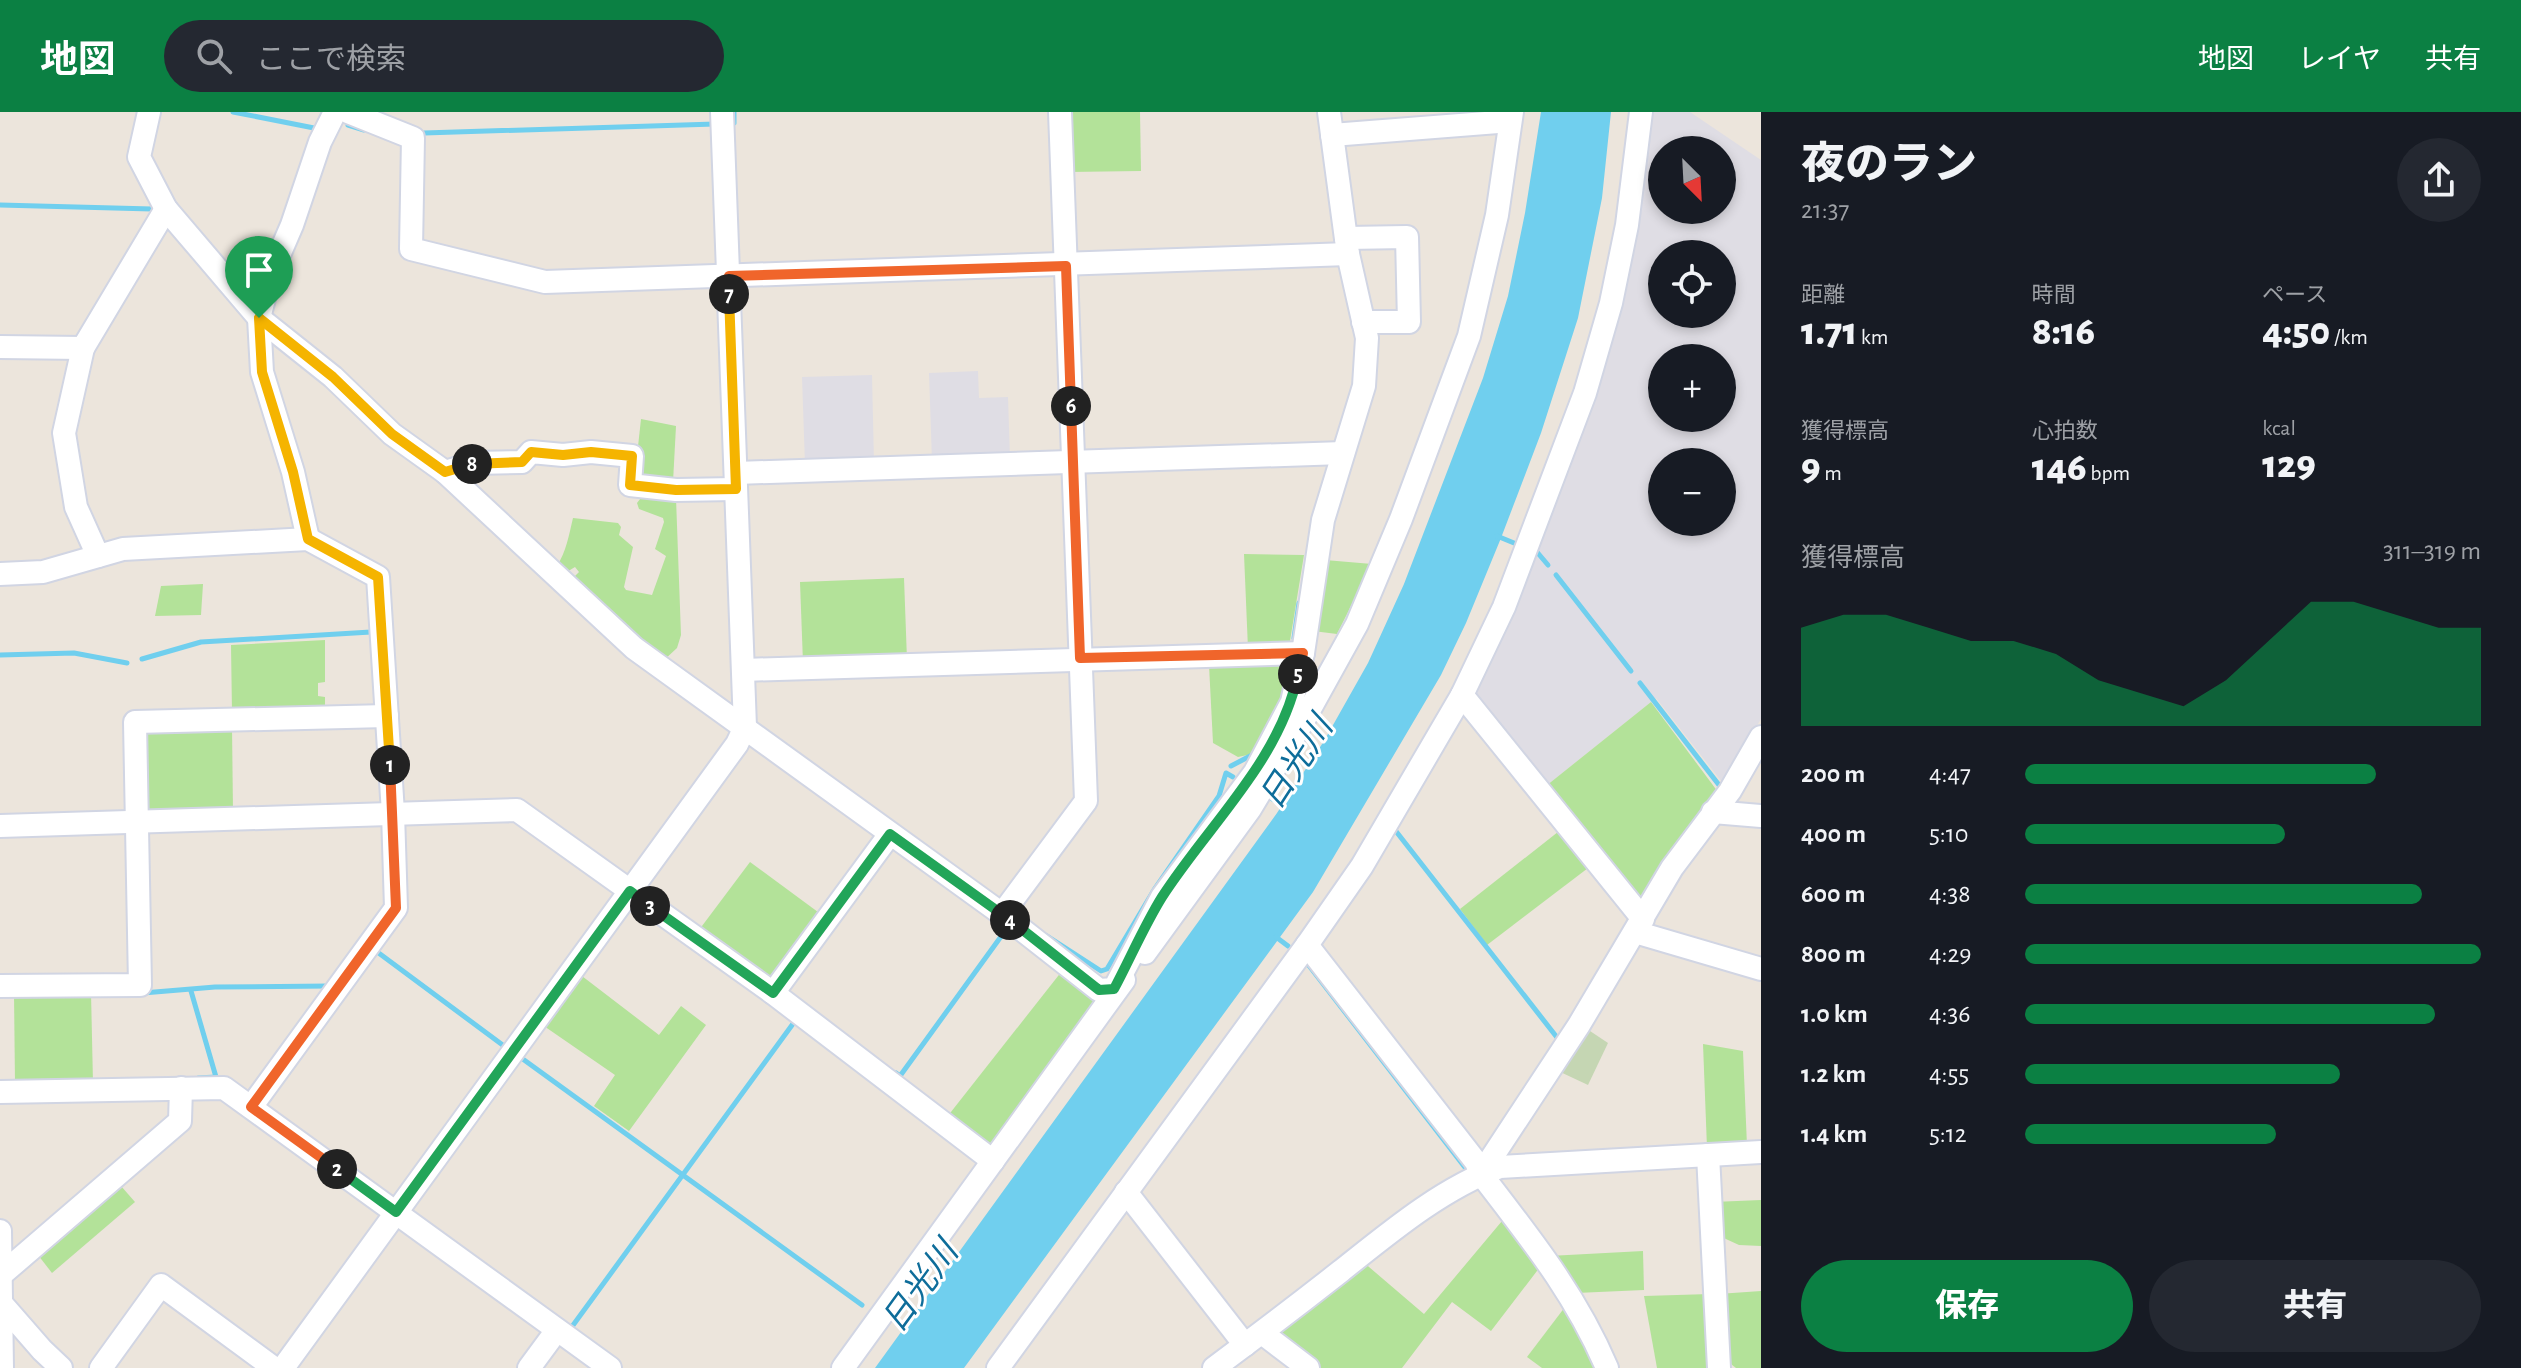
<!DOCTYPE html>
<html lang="ja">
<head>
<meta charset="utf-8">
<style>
	body { margin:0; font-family:"Alegreya Sans","Noto Sans JP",sans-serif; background:#242831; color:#f1f3f6; height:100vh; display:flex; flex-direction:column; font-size:30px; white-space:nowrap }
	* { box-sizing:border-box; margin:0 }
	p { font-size:26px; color:#9ea1a6 }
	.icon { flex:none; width:44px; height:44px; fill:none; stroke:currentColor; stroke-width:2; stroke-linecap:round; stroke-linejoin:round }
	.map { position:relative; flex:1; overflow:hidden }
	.details { display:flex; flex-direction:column; background:#171b24; width:760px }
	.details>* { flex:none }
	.needle { width:52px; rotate:156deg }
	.tools { position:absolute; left:1648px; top:24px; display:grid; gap:16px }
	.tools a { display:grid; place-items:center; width:88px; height:88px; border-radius:50%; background:#171b24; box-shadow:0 4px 12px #0003; font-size:40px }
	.pin { position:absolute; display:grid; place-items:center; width:68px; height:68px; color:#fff; margin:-82px -34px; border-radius:50% 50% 50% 0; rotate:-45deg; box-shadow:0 0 8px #0007 }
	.pin .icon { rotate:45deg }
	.km { position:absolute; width:40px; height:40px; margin:-20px; border-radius:50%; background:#222; color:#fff; font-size:22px; line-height:40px; text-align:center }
	.round { display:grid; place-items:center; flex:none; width:84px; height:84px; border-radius:42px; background:#242831 }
	.headline { display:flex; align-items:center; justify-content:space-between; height:136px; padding:0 40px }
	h1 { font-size:44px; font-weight:800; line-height:60px }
	.metrics { display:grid; grid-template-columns:repeat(3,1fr); gap:12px; height:136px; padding:8px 40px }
	.metrics div { display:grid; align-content:center }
	.metrics b { font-size:40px; font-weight:800 }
	.metrics small { font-size:22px; font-weight:400 }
	.metrics p { font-size:22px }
	.chart { height:224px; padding:16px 40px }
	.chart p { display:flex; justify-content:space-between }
	.chart svg { width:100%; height:144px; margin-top:8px; fill:#0b8043; opacity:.7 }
	.primary-button { display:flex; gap:16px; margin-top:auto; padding:16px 40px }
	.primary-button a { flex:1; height:92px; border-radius:48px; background:#0b8043; color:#fff; font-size:32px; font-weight:800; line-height:92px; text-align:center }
	.primary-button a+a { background:#242831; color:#f1f3f6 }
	ul { padding:0 40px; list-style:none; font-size:26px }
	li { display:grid; grid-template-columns:128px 96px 1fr; align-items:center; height:60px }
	li i { height:20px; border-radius:10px; background:#0b8043 }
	header { display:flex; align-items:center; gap:48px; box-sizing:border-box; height:112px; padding:0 40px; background:#0b8043; color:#fff }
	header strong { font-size:38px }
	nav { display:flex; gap:44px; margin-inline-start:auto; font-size:28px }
	.search { width:560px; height:72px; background:#242831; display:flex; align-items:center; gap:20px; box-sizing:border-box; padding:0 28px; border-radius:44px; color:#9ea1a6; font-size:30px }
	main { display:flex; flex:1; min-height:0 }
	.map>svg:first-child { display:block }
	.industrial { fill:#dfdde4; fill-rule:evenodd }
	.green { fill:#b3e299 }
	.cemetery { fill:#c5d6b3 }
	.water { fill:#70cfee }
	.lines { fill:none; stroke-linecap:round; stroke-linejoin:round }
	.stream { stroke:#70cfee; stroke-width:5 }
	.minor-casing { stroke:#d1d5e3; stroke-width:26 }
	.minor { stroke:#fff; stroke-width:22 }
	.split-1-casing { stroke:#fff; stroke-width:16 }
	.split-2-casing { stroke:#fff; stroke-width:16 }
	.split-3-casing { stroke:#fff; stroke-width:16 }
	.split-4-casing { stroke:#fff; stroke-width:16 }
	.split-5-casing { stroke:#fff; stroke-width:16 }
	.split-6-casing { stroke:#fff; stroke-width:16 }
	.split-7-casing { stroke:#fff; stroke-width:16 }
	.split-8-casing { stroke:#fff; stroke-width:16 }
	.split-9-casing { stroke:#fff; stroke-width:16 }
	.split-1 { stroke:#f5b400; stroke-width:10 }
	.split-2 { stroke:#f0652b; stroke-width:10 }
	.split-3 { stroke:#22a559; stroke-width:10 }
	.split-4 { stroke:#22a559; stroke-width:10 }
	.split-5 { stroke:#22a559; stroke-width:10 }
	.split-6 { stroke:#f0652b; stroke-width:10 }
	.split-7 { stroke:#f0652b; stroke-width:10 }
	.split-8 { stroke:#f5b400; stroke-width:10 }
	.split-9 { stroke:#f5b400; stroke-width:10 }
	.labels { text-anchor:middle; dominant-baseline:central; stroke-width:6; stroke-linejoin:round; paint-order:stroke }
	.water-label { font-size:34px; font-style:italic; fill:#0e6d9a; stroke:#fff }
</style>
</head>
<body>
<header>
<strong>地図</strong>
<div class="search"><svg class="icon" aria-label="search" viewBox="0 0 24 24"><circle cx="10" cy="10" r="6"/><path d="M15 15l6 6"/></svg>ここで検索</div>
<nav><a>地図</a><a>レイヤ</a><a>共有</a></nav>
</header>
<main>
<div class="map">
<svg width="1761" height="1256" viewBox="0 0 1761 1256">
	<rect width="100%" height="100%" fill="#ece5dc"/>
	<g class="industrial">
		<path d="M1651 0H1690L1761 48V607L1722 670 1656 586 1546 674 1473 581 1614 208 1647 41ZM1662 38H1722V98H1662ZM1662 142H1722V202H1662ZM1662 246H1722V306H1662ZM1662 350H1722V410H1662Z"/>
		<path d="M978 259 979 286 1008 285 1010 346 932 349 929 261Z"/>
		<path d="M872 263 874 351 805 353 802 265Z"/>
	</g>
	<g class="green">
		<path d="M1067 0H1140L1141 59 1069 60Z"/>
		<path d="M641 307 676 314 673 370 635 362Z"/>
		<path d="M644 382 676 386 681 523 677 536 663 549 571 468 579 460 575 455 565 461 557 454C566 440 569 423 573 406L618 411 621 415 619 423 633 435 624 475 626 478 652 483 666 444 655 437 664 410 663 406 639 397 637 391Z"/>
		<path d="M1244 442 1304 443 1289 535 1248 537Z"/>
		<path d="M1325 448 1372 452 1337 522 1313 519Z"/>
		<path d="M904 466 907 548 803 551 800 470Z"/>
		<path d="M203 472 201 503 155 504 161 474Z"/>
		<path d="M325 528V570L318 571V584L325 585V597L232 601 231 533Z"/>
		<path d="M1287 551 1283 588 1252 642 1238 645 1213 631 1209 553Z"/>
		<path d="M1651 590 1718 680 1640 798 1546 674Z"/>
		<path d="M232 614 233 700 152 702 144 693 141 624 150 615Z"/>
		<path d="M1563 716 1592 753 1487 833 1460 797Z"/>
		<path d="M750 750 822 803 771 869 699 818Z"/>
		<path d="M1062 859 1100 887 991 1036 947 1005Z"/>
		<path d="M578 861 659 923 681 894 706 913 629 1019 594 994 615 963 541 912Z"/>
		<path d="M91 880 93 971 15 972 14 881Z"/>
		<path d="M1703 932 1743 939 1747 1034 1707 1036Z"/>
		<path d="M121 1074 135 1090 52 1161 38 1143Z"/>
		<path d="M1761 1088V1134L1739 1133 1715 1122 1713 1090Z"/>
		<path d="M1502 1109 1540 1155 1491 1219 1452 1190 1402 1256H1316L1274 1217 1362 1149 1424 1202Z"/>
		<path d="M1643 1139 1644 1178 1576 1181 1549 1144Z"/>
		<path d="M1761 1179V1256H1736L1722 1245 1718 1182Z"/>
		<path d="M1710 1182 1713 1256H1657L1644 1184Z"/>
		<path d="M1565 1195 1580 1220 1596 1256H1542L1527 1245Z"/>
	</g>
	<path class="cemetery" d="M1584 915 1608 931 1588 973 1556 958Z"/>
	<path class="water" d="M1541 0H1611L1602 86 1578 206 1541 321 1501 426 1466 511 1441 563 1313 780 964 1256H875L1277 701 1324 629 1368 551 1404 472 1483 266 1508 184 1525 101Z"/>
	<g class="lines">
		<g class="stream">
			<path d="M233 0 314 16"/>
			<path d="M734 0V11"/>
			<path d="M348 13 364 18"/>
			<path d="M424 21 715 12"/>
			<path d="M0 93 152 97"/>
			<path d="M1497 424 1514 431"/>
			<path d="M1537 440 1548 453"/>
			<path d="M1556 463 1631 559"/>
			<path d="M1294 526 1299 491"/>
			<path d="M0 543 74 541 127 551"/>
			<path d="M142 547 201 530 371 520"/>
			<path d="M1640 571 1719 673"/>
			<path d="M1231 654 1254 642"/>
			<path d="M1269 685 1285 694"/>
			<path d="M1395 718 1559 928"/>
			<path d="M1047 824 1101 859 1107 857 1154 778 1219 684 1226 661 1233 665"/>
			<path d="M1276 825 1288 834"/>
			<path d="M374 841 376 839 504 934"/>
			<path d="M1307 851 1467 1058"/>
			<path d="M191 879 216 965 198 966"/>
			<path d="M143 881 215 875 329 874"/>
			<path d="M520 945 862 1193"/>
			<path d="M896 961 900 964 1005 819"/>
			<path d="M571 1216 795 909"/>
		</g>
		<g class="minor-casing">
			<g id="minor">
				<path d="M149 0 139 45 166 97 259 206 333 265 392 322 445 360 634 536 1002 802 1099 878 1114 877 1162 785 1255 660 1292 590 1303 541 1323 408 1364 274 1367 226 1348 142 1329 0"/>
				<path d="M348 0 413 26 411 137 545 170 1348 142"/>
				<path d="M1332 23 1498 10"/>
				<path d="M1346 126 1407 125 1409 210H1363"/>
				<path d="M0 235 83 236 166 97"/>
				<path d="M83 236 64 321 76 395 98 444"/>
				<path d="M445 360 475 351 522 350 531 340 563 343 591 340 632 344 630 373 676 378 736 377"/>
				<path d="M736 361 1343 341"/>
				<path d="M308 427 293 360 262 260 259 206 270 164 292 113 320 30 335 0"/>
				<path d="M0 462 43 460 123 437 308 427 378 465 393 701 396 796 251 995"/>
				<path d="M743 558 1303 541"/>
				<path d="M1462 583 1643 807"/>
				<path d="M1713 700 1761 704"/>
				<path d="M0 714 517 698 773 881 993 1049"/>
				<path d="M1002 802 1086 689 1060 0"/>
				<path d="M1635 820 1761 857"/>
				<path d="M1307 833 1476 1050 1481 1062C1530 1126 1575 1181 1607 1256"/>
				<path d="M1145 841 1250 697 1305 606 1357 512 1401 407 1469 224 1497 103 1512 0"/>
				<path d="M0 874 140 873 135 610 387 604"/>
				<path d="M773 881 890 722"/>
				<path d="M0 980 224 976 610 1256"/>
				<path d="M1708 1043 1719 1256"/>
				<path d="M1481 1062 1579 913 1672 756 1730 679 1761 625"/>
				<path d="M1126 1080 1245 1233"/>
				<path d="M0 1119 2 1256"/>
				<path d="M1 1163 180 1009 181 976"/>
				<path d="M1 1191 42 1238 61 1256"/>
				<path d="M1262 1221 1308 1256"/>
				<path d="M101 1256 161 1173 274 1256"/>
				<path d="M283 1256 737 632 745 615 722 0"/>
				<path d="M529 1256 557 1218"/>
				<path d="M843 1256 1124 868"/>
				<path d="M998 1256 1307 833 1362 754 1462 583 1504 495 1585 281 1611 191 1627 113 1641 0"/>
				<path d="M1214 1256C1257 1224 1299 1192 1341 1159 1390 1120 1441 1077 1500 1055L1761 1040"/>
			</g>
		</g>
		<use href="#minor" class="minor"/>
	</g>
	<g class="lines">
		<g class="split-1-casing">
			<path id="split-1" d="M259 206 262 260 293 360 308 427 378 465 390 653"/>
		</g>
		<g class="split-2-casing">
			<path id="split-2" d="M337 1057 251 995 396 796 390 653"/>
		</g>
		<g class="split-3-casing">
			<path id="split-3" d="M337 1057 396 1100 630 779 650 794"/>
		</g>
		<g class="split-4-casing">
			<path id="split-4" d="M650 794 773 881 890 722 1010 808"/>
		</g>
		<g class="split-5-casing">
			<path id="split-5" d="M1010 808 1099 878 1114 877C1130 847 1144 814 1162 785 1209 712 1280 649 1298 562"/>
		</g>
		<g class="split-6-casing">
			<path id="split-6" d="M1071 294 1080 546 1303 541 1298 562"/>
		</g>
		<g class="split-7-casing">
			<path id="split-7" d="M729 182V164L1066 154 1071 294"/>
		</g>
		<g class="split-8-casing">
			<path id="split-8" d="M472 352 522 350 531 340 563 343 591 340 632 344 630 373 676 378 736 377 729 182"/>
		</g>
		<g class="split-9-casing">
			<path id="split-9" d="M259 206 333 265 392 322 445 360 472 352"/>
		</g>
		<use href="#split-1" class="split-1"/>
		<use href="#split-2" class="split-2"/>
		<use href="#split-3" class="split-3"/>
		<use href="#split-4" class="split-4"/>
		<use href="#split-5" class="split-5"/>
		<use href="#split-6" class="split-6"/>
		<use href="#split-7" class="split-7"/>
		<use href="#split-8" class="split-8"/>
		<use href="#split-9" class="split-9"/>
	</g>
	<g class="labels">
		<g class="water-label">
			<text transform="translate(1297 651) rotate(-57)">日光川</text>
			<text transform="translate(921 1175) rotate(-54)">日光川</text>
		</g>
	</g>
</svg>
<div class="tools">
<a><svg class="needle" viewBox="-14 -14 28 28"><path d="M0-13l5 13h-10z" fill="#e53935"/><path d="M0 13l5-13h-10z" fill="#9ea1a6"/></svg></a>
<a><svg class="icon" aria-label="locate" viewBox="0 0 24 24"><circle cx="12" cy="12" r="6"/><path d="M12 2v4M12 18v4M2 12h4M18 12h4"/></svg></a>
<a>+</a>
<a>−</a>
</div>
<div class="pin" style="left:259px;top:206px;background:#1e9e55"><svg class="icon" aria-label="arrive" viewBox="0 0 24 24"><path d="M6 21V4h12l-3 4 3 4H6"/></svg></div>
<b class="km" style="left:390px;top:653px">1</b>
<b class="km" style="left:337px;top:1057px">2</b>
<b class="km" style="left:650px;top:794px">3</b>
<b class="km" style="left:1010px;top:808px">4</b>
<b class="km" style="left:1298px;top:562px">5</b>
<b class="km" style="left:1071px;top:294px">6</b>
<b class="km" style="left:729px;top:182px">7</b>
<b class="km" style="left:472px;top:352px">8</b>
</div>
<section class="details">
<div class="headline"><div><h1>夜のラン</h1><p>21:37</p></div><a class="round"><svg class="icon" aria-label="share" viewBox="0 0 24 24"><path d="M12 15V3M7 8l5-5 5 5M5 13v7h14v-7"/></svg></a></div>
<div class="metrics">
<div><p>距離</p><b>1.71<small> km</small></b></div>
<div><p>時間</p><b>8:16</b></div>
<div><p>ペース</p><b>4:50<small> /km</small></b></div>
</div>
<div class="metrics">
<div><p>獲得標高</p><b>9<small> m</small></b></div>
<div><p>心拍数</p><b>146<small> bpm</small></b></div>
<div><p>kcal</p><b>129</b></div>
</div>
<div class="chart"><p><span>獲得標高</span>311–319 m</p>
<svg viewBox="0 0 160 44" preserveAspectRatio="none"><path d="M0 44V14L10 10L20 10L30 14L40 18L50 18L60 22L70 30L80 34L90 38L100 30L110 18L120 6L130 6L140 10L150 14L160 14V44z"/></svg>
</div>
<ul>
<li><b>200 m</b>4:47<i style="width:77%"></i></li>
<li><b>400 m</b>5:10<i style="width:57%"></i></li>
<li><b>600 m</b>4:38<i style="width:87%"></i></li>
<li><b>800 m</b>4:29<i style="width:100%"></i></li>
<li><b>1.0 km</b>4:36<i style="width:90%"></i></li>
<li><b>1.2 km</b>4:55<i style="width:69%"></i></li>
<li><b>1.4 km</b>5:12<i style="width:55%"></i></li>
</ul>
<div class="primary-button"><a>保存</a><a>共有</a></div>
</section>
</main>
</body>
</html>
